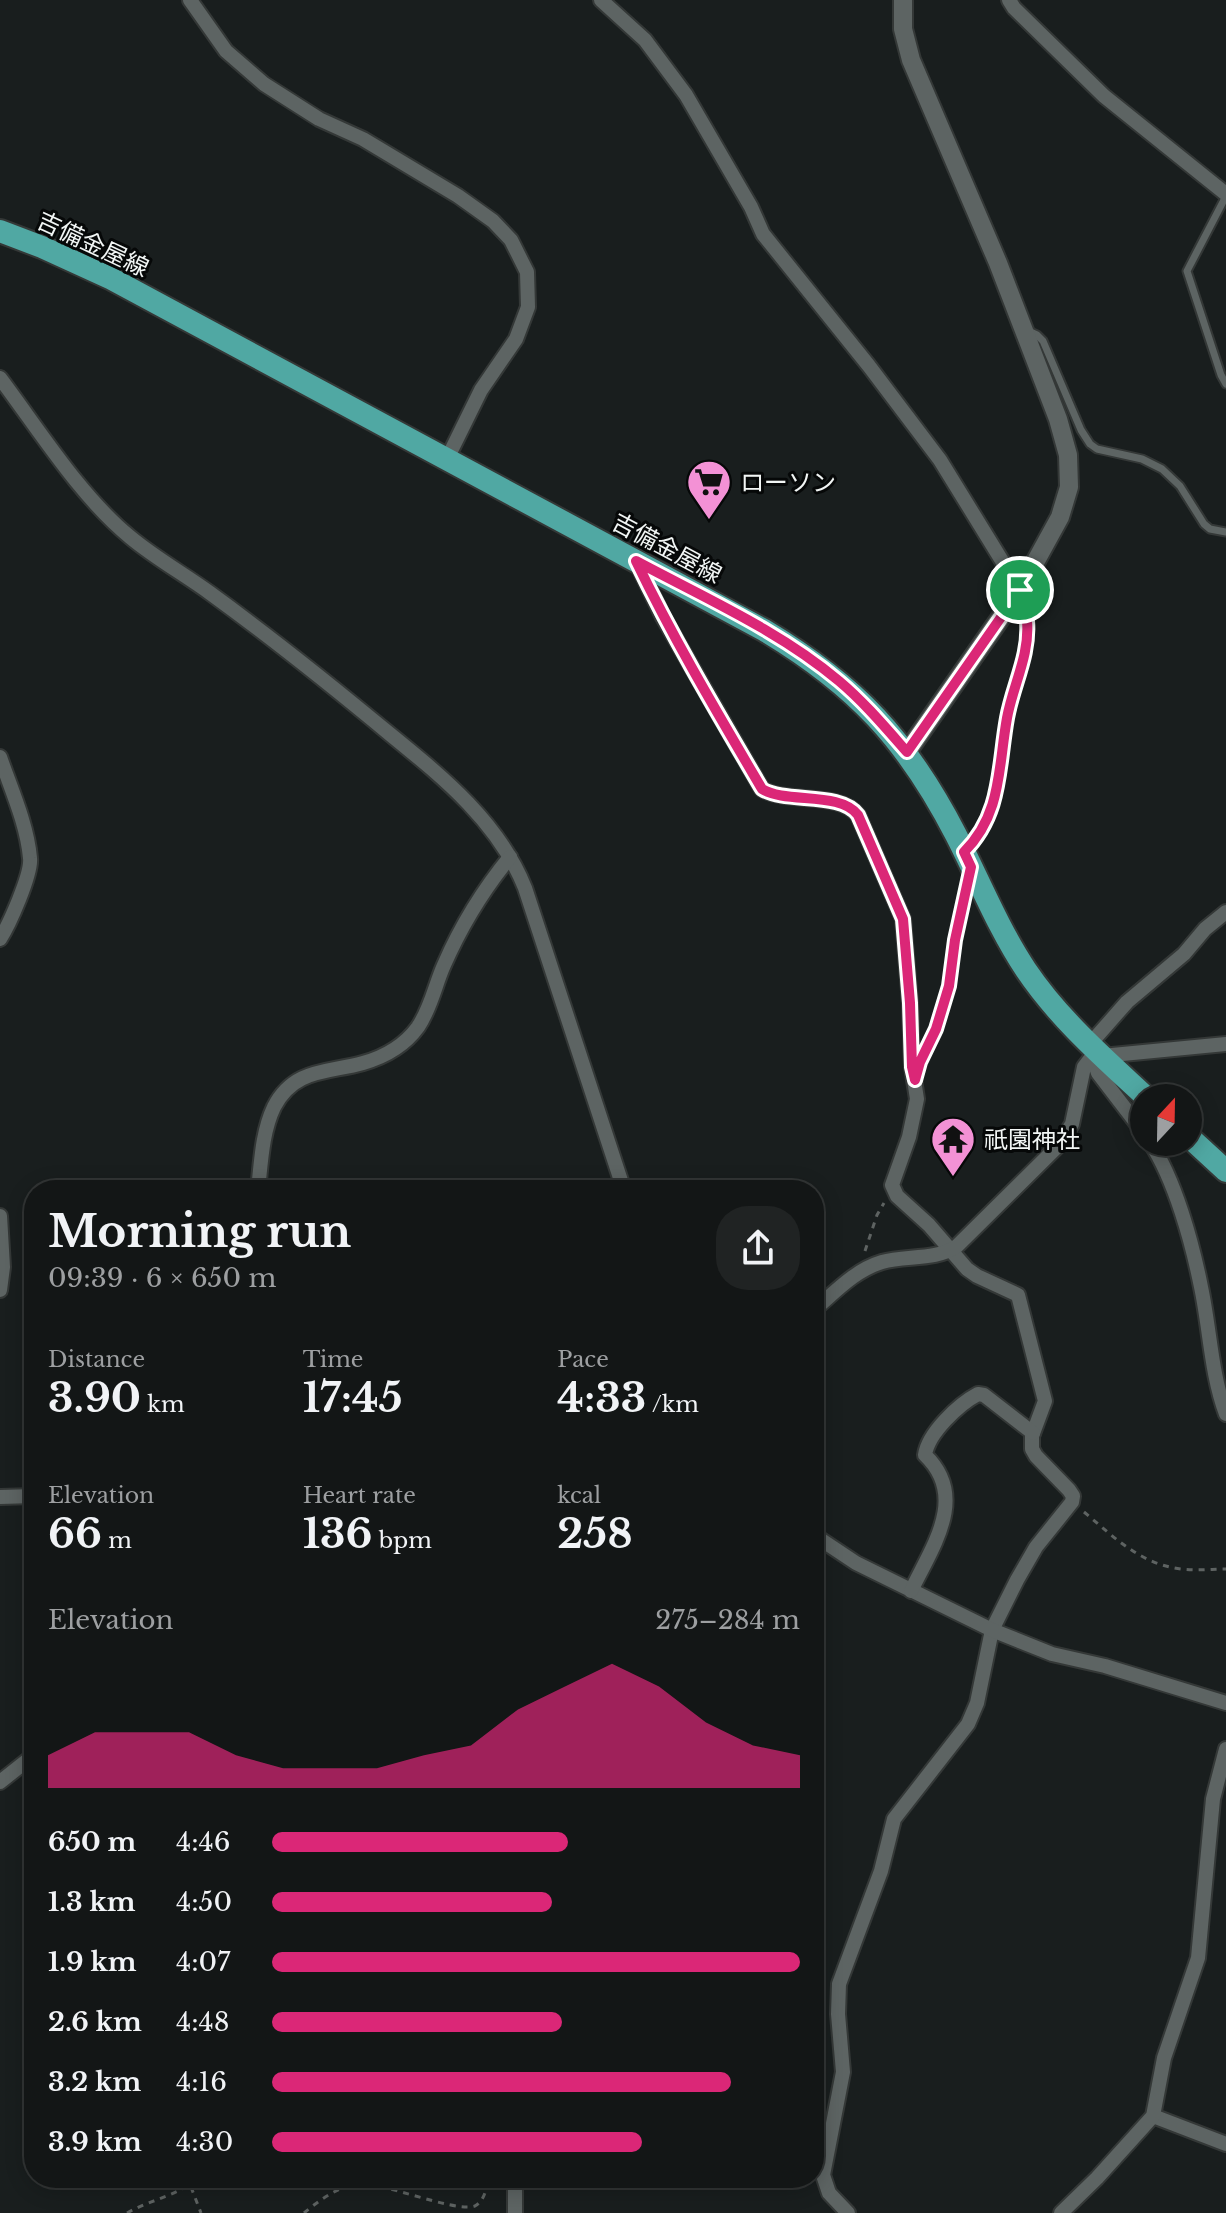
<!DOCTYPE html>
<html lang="en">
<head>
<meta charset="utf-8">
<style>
	body { margin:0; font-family:"Libre Baskerville","Noto Sans JP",serif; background:#202323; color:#f1f3f6; height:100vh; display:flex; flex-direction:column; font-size:30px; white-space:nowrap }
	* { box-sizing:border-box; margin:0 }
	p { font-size:26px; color:#9d9fa1 }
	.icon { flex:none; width:44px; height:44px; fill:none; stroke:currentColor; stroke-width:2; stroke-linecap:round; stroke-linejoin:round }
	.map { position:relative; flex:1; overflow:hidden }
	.panel { position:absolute; left:24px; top:1180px; width:800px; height:1008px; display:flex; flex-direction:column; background:#131616; border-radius:32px; box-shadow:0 4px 20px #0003,0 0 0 2px #323535 }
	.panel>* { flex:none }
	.needle { width:52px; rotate:22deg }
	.controls { position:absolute; left:1130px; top:1084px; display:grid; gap:16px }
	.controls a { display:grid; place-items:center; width:72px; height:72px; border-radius:50%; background:#131616; box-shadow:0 4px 20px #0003,0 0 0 2px #323535; font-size:40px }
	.pin { position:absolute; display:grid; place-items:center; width:68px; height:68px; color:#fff; margin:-34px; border:4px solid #fff; border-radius:50%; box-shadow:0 2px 8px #0007 }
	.round { display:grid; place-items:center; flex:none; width:84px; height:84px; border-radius:32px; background:#202323 }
	.summary { display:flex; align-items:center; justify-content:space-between; height:136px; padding:0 24px }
	h1 { font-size:44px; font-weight:700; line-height:60px }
	.stats { display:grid; grid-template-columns:repeat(3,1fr); gap:12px; height:136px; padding:8px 24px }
	.stats div { display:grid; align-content:center }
	.stats b { font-size:40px; font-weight:700 }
	.stats small { font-size:22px; font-weight:400 }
	.stats p { font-size:22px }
	.chart { height:224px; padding:16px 24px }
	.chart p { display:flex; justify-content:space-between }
	.chart svg { width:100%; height:144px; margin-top:8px; fill:#db2777; opacity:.7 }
	ul { padding:0 24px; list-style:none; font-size:26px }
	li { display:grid; grid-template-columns:128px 96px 1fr; align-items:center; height:60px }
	li i { height:20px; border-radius:10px; background:#db2777 }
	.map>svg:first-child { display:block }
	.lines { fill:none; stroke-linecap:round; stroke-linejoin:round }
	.service-casing { stroke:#343837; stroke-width:11 }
	.minor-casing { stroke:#343837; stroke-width:18 }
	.tertiary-casing { stroke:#343837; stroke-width:22 }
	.primary-casing { stroke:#343837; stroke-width:26 }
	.path { stroke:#5e6362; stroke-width:3; stroke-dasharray:6 6; stroke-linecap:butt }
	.service { stroke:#5d6463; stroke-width:7 }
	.minor { stroke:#5d6463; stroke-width:14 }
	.tertiary { stroke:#5d6463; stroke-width:18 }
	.primary { stroke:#50a8a3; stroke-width:22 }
	.route-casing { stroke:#fff; stroke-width:16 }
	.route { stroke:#db2777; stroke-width:10 }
	.labels { text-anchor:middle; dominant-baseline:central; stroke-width:6; stroke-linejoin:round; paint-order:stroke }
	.street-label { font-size:24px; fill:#f2f6f5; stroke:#060808 }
	.poi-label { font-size:24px; fill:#f2f6f5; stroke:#060808; text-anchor:start }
</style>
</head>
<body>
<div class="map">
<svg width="1226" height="2213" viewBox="0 0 1226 2213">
	<rect width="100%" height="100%" fill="#191e1e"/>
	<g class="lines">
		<g class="service-casing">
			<g id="service">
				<path d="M1226 196 1187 271 1221 375 1226 384"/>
				<path d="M1026 330 1037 335 1043 341 1081 430 1090 444 1097 449 1142 459 1162 469 1180 486 1204 524 1210 529 1226 532"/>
			</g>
		</g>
		<g class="minor-casing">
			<g id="minor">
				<path d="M190 0 226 51 264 84 319 119 363 139 458 196 493 221 511 240 527 272 528 307 516 339 481 390 447 459"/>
				<path d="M601 0 645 40 686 95 751 207 763 234 869 366 940 460 1020 590"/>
				<path d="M1009 0 1014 8 1104 96 1226 194"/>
				<path d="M0 378C39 430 80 496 130 537 155 558 184 574 210 593 272 638 332 686 391 735 445 779 499 823 525 888L624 1190"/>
				<path d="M637 563 663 617 762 789C786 804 839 791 858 815L903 919 910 1003 912 1067 917 1099 909 1137 892 1185 897 1196 929 1225 967 1269 977 1276 1018 1295 1045 1401 1032 1436V1449L1036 1456 1069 1490 1073 1496 1072 1502 1036 1547 1017 1580 992 1630 977 1703 968 1724 894 1819 881 1871 839 1984 838 2014 843 2072 823 2175 829 2193 848 2213"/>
				<path d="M0 757C11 789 27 824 30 858 32 874 9 925 0 939"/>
				<path d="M1090 1044 1127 1002 1184 954 1205 929 1226 912"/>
				<path d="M1092 1055 1098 1073 1144 1133"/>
				<path d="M1102 1056 1226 1044"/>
				<path d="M1150 1142C1175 1180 1192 1242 1201 1287 1210 1329 1211 1374 1226 1414"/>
				<path d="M258 1190C261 1163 262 1132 274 1107 294 1068 328 1073 363 1063 384 1057 405 1045 418 1027 431 1008 435 985 444 965 461 926 483 890 510 857"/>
				<path d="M0 1216 3 1267 0 1290"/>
				<path d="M814 1310C835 1292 855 1270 882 1262 906 1255 935 1261 957 1246L1059 1145 1072 1124 1084 1067 1097 1050"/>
				<path d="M0 1497 34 1496"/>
				<path d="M814 1535 856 1563 992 1630 1052 1654 1105 1666 1226 1703"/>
				<path d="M911 1591C932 1547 969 1497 925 1455 928 1433 959 1404 978 1394L984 1395 1033 1433"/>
				<path d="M0 1782 34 1755"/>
				<path d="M1153 2116 1226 2144"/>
				<path d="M515 2213V2178"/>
				<path d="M1061 2213 1097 2178 1153 2116 1164 2058 1198 1958 1213 1799 1226 1749"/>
			</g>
		</g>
		<g class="tertiary-casing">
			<path id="tertiary" d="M903 0V29L911 60 998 263 1058 419 1068 455 1069 487 1060 517 1020 590 907 752"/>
		</g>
		<g class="primary-casing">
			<g id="primary">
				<path d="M0 231 42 247 112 279 764 630C856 685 907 740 956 835 979 880 998 928 1026 970 1059 1019 1104 1058 1147 1098"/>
				<path d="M1188 1136 1226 1171"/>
			</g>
		</g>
		<g class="path">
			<path d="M977 838C1003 806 1000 756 1007 717 1013 683 1032 650 1026 613"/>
			<path d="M928 1045 936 1029 949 986 955 940 965 898"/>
			<path d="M865 1251 877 1215 884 1203"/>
			<path d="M1084 1512C1114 1537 1140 1564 1181 1569 1196 1571 1211 1569 1226 1569"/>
			<path d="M191 2187 201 2213"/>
			<path d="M127 2213C150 2200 179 2195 198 2178"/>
			<path d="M304 2213C317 2202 336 2188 353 2185 383 2180 452 2213 475 2206 485 2200 487 2188 487 2178"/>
		</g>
		<use href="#service" class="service"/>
		<use href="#minor" class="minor"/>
		<use href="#tertiary" class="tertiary"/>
		<use href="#primary" class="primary"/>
	</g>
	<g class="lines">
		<g class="route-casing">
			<path id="route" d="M636 561C703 597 780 631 839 681 864 702 885 727 907 752L1020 590C1023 600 1026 610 1027 621 1030 655 1013 685 1007 718 998 768 1002 814 964 852L971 867 955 940 949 986 936 1029 920 1062 915 1080 912 1067 910 1003 903 919 858 815C840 791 786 804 762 789 718 714 674 640 636 561Z"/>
		</g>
		<use href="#route" class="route"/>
	</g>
	<defs>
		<g id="supermarket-pin" transform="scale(2.3)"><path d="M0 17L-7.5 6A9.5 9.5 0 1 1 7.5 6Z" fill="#f391d5" stroke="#060808"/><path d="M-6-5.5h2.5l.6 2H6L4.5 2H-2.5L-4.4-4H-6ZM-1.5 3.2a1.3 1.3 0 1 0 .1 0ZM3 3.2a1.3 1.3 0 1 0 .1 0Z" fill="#111"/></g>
		<g id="temple-pin" transform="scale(2.3)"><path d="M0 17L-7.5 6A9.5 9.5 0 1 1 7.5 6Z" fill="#f391d5" stroke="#060808"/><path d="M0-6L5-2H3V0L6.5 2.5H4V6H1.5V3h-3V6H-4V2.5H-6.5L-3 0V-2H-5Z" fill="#111"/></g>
	</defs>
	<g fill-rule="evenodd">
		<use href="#supermarket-pin" x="709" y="482"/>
		<use href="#temple-pin" x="953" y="1139"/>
	</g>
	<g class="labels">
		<g class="street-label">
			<text transform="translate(93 244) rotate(25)">吉備金屋線</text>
			<text transform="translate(667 548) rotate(28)">吉備金屋線</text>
		</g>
		<g class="poi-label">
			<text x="740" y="482">ローソン</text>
			<text x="984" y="1139">祇園神社</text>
		</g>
	</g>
</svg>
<div class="controls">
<a><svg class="needle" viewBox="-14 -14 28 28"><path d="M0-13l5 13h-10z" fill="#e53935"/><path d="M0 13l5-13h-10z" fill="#9d9fa1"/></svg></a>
</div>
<div class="pin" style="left:1020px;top:590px;background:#1e9e55"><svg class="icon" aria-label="arrive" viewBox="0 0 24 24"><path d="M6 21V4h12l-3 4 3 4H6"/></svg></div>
<section class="panel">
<div class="summary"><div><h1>Morning run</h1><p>09:39 · 6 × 650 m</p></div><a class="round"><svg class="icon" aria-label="share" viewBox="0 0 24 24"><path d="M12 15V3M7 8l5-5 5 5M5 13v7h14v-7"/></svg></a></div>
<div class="stats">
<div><p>Distance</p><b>3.90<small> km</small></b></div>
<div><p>Time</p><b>17:45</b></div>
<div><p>Pace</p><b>4:33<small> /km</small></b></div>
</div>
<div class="stats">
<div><p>Elevation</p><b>66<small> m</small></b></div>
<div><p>Heart rate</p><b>136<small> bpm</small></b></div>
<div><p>kcal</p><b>258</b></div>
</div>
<div class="chart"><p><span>Elevation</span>275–284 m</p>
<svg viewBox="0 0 160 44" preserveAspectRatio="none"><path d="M0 44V34L10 27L20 27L30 27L40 34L50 38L60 38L70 38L80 34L90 31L100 20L110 13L120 6L130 13L140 24L150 31L160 34V44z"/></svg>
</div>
<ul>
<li><b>650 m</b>4:46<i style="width:56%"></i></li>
<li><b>1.3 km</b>4:50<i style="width:53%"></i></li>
<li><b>1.9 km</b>4:07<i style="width:100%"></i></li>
<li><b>2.6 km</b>4:48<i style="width:55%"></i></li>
<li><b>3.2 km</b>4:16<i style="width:87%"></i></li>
<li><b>3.9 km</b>4:30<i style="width:70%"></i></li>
</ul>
</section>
</div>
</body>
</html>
